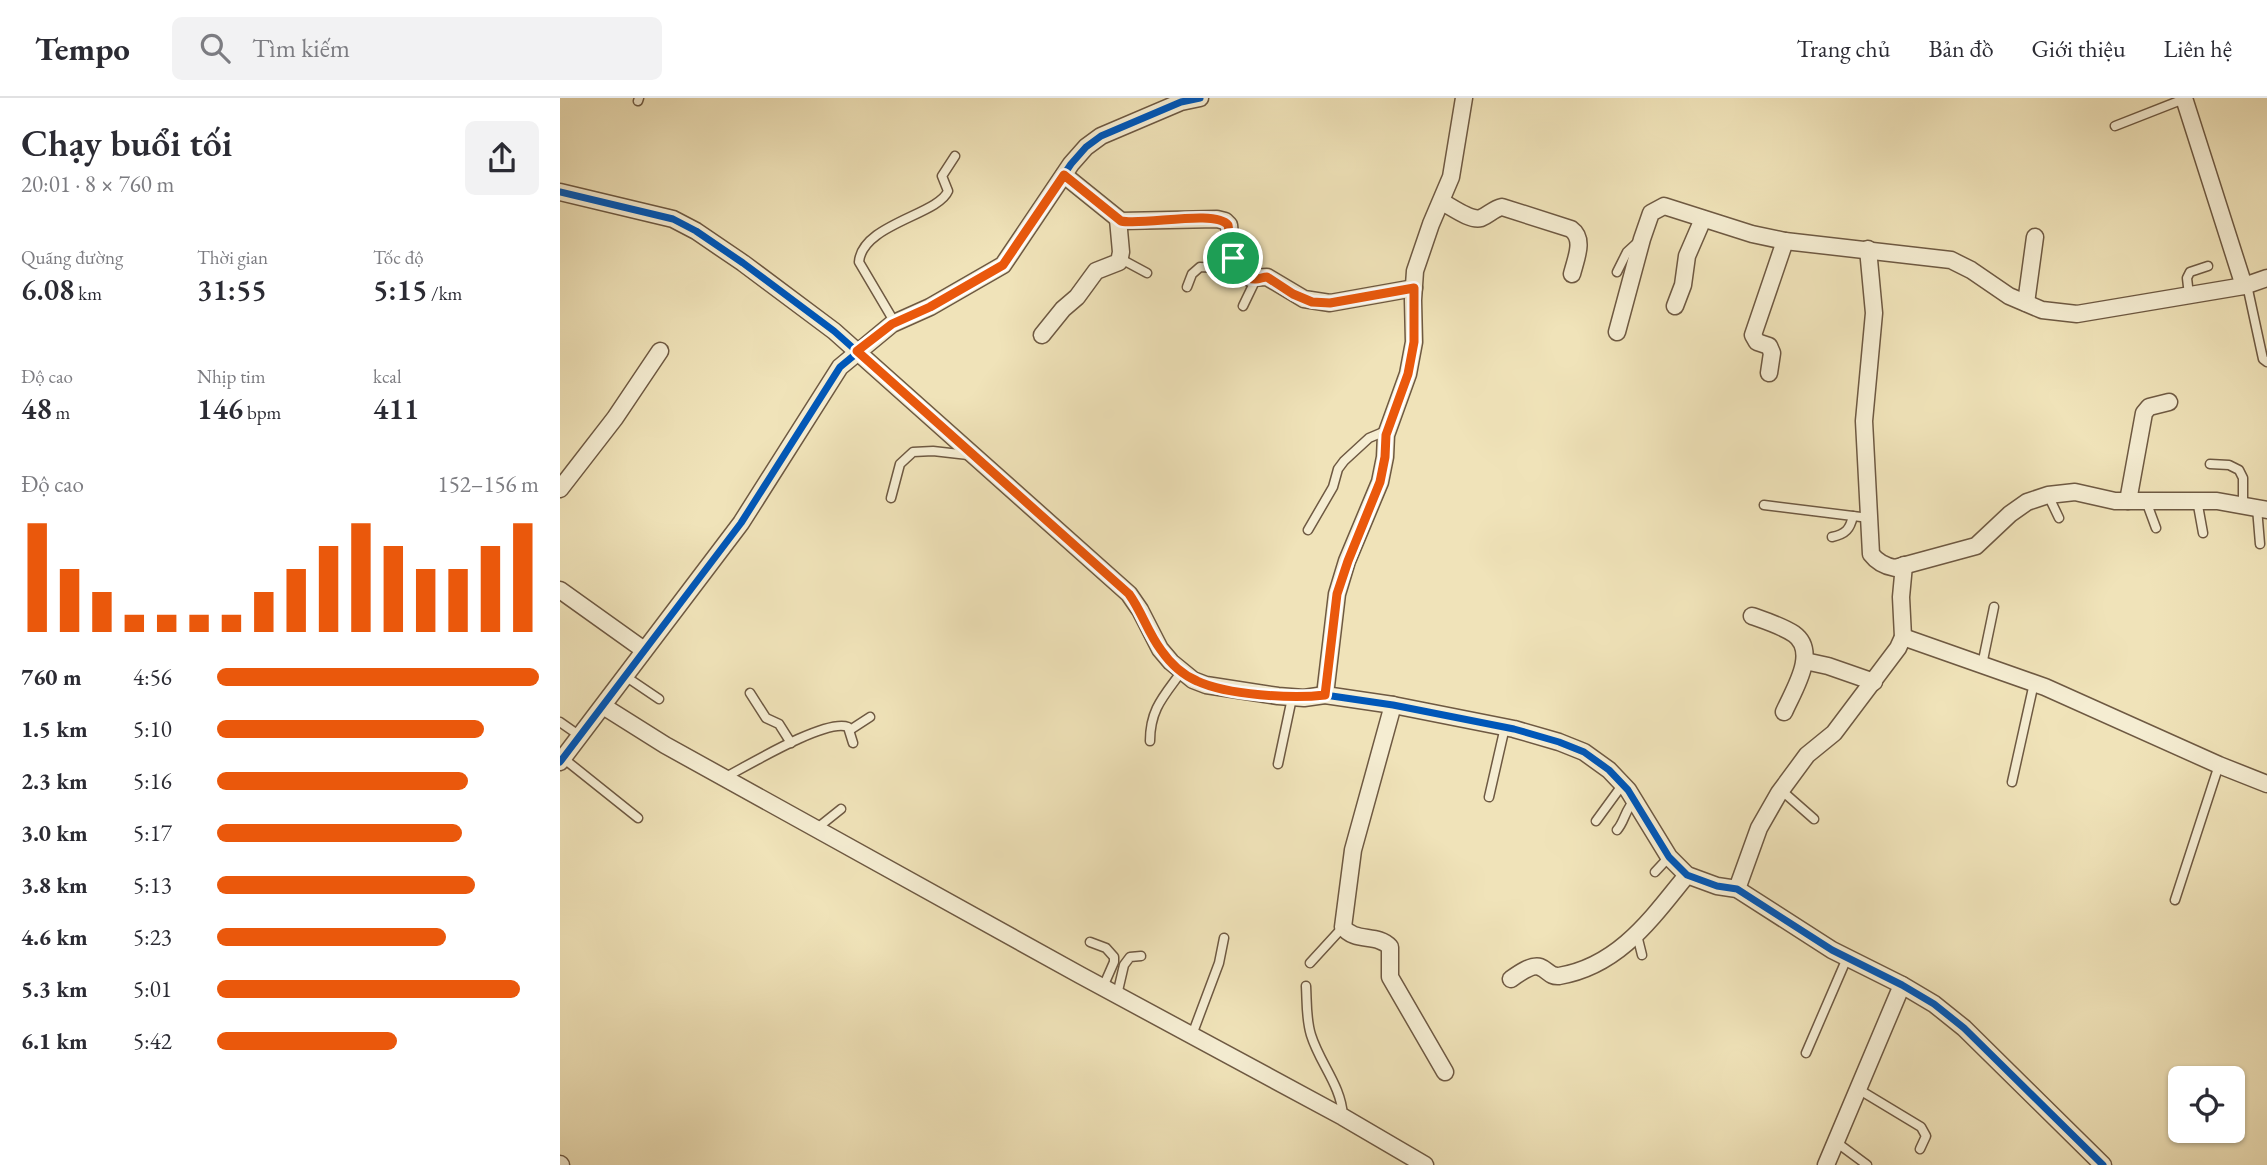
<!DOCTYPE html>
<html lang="vi">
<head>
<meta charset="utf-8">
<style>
	body { margin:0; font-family:"EB Garamond",serif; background:#f2f2f3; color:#2b2b33; height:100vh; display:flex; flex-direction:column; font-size:26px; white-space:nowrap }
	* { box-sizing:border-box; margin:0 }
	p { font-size:23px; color:#7c7c81 }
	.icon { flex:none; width:38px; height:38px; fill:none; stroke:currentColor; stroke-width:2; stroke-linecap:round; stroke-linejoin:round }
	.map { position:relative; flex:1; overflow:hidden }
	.panel { display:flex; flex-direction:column; background:#fff; width:560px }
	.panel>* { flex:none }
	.tools { position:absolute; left:1608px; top:968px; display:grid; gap:14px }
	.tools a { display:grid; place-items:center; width:77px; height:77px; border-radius:10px; background:#fff; box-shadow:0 2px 5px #0004; font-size:35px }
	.pin { position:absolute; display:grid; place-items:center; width:60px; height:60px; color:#fff; margin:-30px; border:4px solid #fff; border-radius:50%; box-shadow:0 2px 7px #0007 }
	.round { display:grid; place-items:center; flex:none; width:74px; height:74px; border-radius:10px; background:#f2f2f3 }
	.summary { display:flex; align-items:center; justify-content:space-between; height:119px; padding:0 21px }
	h1 { font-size:38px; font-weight:600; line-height:52px }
	.metrics { display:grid; grid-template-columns:repeat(3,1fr); gap:10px; height:119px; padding:7px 21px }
	.metrics div { display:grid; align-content:center }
	.metrics b { font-size:30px; font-weight:600 }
	.metrics small { font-size:19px; font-weight:400 }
	.metrics p { font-size:19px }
	.chart { height:196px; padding:14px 21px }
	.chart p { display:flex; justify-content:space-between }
	.chart svg { width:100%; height:126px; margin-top:7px; stroke:#ea580c; stroke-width:6 }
	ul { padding:0 21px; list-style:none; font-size:23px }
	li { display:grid; grid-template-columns:112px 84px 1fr; align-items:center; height:52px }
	li i { height:18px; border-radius:9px; background:#ea580c }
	header { display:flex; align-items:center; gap:42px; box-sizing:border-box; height:98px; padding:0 35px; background:#fff; border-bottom:2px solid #e1e1e2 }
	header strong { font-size:33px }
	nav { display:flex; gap:38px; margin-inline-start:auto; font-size:24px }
	.search { width:490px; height:63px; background:#f2f2f3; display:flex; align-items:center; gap:18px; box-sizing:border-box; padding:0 24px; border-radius:10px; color:#7c7c81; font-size:26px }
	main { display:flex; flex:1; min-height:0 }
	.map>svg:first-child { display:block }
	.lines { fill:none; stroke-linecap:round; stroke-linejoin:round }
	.lane-casing { stroke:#6e5942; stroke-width:11 }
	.street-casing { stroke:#6e5942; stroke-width:19 }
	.lane { stroke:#f5edd2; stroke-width:8 }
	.street { stroke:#f5edd2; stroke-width:16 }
	.cycleway-casing { stroke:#f5edd2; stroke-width:11 }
	.cycleway { stroke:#0057b8; stroke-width:7 }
	.route-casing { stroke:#fff; stroke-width:14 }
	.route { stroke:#ea580c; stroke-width:9 }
</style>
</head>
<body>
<header>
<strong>Tempo</strong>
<div class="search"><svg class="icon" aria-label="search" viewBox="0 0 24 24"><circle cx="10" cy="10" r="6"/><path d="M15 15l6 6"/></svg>Tìm kiếm</div>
<nav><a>Trang chủ</a><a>Bản đồ</a><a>Giới thiệu</a><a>Liên hệ</a></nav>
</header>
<main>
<section class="panel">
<div class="summary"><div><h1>Chạy buổi tối</h1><p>20:01 · 8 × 760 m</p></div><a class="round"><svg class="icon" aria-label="share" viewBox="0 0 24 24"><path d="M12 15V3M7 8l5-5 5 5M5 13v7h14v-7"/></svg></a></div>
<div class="metrics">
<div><p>Quãng đường</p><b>6.08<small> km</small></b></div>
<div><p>Thời gian</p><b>31:55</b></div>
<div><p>Tốc độ</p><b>5:15<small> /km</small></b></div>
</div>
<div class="metrics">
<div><p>Độ cao</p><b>48<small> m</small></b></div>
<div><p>Nhịp tim</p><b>146<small> bpm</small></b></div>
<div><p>kcal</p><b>411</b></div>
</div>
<div class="chart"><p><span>Độ cao</span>152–156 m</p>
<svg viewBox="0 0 160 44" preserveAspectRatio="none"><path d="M5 44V6M15 44V22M25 44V30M35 44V38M45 44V38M55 44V38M65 44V38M75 44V30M85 44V22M95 44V14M105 44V6M115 44V14M125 44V22M135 44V22M145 44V14M155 44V6"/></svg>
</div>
<ul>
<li><b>760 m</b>4:56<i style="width:100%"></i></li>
<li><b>1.5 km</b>5:10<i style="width:83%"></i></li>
<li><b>2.3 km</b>5:16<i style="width:78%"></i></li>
<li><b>3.0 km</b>5:17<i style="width:76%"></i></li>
<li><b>3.8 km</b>5:13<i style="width:80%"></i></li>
<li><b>4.6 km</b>5:23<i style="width:71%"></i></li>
<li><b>5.3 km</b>5:01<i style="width:94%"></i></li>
<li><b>6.1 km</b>5:42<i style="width:56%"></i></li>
</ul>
</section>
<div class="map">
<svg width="1707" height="1067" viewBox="0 0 1707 1067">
	<rect width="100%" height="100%" fill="#f0e3b9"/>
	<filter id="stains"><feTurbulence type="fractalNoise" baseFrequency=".00286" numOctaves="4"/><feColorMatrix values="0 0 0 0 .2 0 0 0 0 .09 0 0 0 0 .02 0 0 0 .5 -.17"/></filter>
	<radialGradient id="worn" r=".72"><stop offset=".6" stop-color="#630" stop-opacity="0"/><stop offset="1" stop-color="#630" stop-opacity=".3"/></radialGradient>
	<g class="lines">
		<g class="lane-casing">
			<g id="lane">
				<path d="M78 3 79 0"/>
				<path d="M1555 28 1624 1"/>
				<path d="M561 161 587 175"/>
				<path d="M1057 174 1067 154 1079 143"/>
				<path d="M1687 187 1703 261 1707 264"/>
				<path d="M627 189 632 176 640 169 674 171"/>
				<path d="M1629 197 1627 180 1630 174 1648 168"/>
				<path d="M683 208 696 181"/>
				<path d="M335 225 299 164C302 126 378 117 388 93L382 78 395 58"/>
				<path d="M1650 366 1669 367 1679 372 1683 380V407"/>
				<path d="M1488 397 1499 420"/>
				<path d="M331 400 340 366 353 354 373 353 408 357"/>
				<path d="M1637 402 1643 435"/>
				<path d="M1586 403 1596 430"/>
				<path d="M1204 407 1309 420"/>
				<path d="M1697 410 1700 446"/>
				<path d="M748 432 773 389 778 371 784 363 809 340 828 332"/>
				<path d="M1272 439C1286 436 1290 431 1293 418"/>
				<path d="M1422 567 1434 509"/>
				<path d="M65 578 99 601"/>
				<path d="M190 595 206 620 219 626 231 645"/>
				<path d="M0 624 20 638"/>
				<path d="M290 632 310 619"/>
				<path d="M590 643C590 611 604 598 622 573"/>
				<path d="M3 660 78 720"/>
				<path d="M718 666 732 600"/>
				<path d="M164 680C187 668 266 620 288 629L293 645"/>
				<path d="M1452 684 1474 585"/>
				<path d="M1221 692 1254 721"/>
				<path d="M929 699 945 629"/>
				<path d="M1036 723 1063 686"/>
				<path d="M256 731 281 711"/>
				<path d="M1057 732C1065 723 1065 711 1075 702"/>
				<path d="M1095 774 1109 759"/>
				<path d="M1615 802 1659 667"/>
				<path d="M1077 837 1082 857"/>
				<path d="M530 844 546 850 554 859V864L543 889"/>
				<path d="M750 865 783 829"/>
				<path d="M746 888C747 905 746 921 751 937 760 966 781 987 783 1018"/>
				<path d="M557 897 564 867 570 859 581 858"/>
				<path d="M632 937 659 865 664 840"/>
				<path d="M1246 955 1287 860"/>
				<path d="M1298 991 1361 1029 1366 1038 1360 1051"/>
				<path d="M1276 1044 1307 1067"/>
			</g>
		</g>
		<g class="street-casing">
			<g id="street">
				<path d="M1624 0 1684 188"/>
				<path d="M504 77 561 123 657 121 665 123 669 127 673 167 680 174 690 180 707 179 744 201 770 205 854 190"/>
				<path d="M0 94 113 121 136 133 183 165 274 233 569 496 580 512 600 551 611 564 633 582 646 587 718 598 744 600 765 597 833 607 954 631 999 644 1024 654 1049 672 1068 692 1109 759 1127 777 1157 788 1177 791 1272 852 1342 887 1374 906 1404 930 1543 1067"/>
				<path d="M882 104C892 109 910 123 921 120 929 117 933 111 942 109L1011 131C1025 141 1016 160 1012 176"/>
				<path d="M1308 151 1314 215 1304 323 1311 456C1317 464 1324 468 1335 470L1416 448 1450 416 1467 404 1488 397 1515 394 1555 403H1657L1707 412"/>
				<path d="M1466 205 1475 139"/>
				<path d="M1115 208 1123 187 1127 158 1143 121"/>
				<path d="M1057 234 1082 141 1091 115 1104 108 1192 136 1225 143 1391 162 1411 172 1449 198 1482 212 1517 216 1684 188 1707 180"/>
				<path d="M482 237 503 211 517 199 536 173 559 164 561 154 558 121"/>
				<path d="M1209 275 1212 255 1209 248 1197 244 1193 237 1225 143"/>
				<path d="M0 391 55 320 100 253"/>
				<path d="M1568 403 1584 315 1589 309 1609 304"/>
				<path d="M0 492 84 552"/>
				<path d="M1192 518C1206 523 1222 528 1234 536 1259 554 1233 593 1224 614"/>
				<path d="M1343 539 1485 589 1659 667 1707 686"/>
				<path d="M1245 563 1268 568 1314 584"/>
				<path d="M765 597 777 496 787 463 820 384 825 359 826 337 848 276 854 244 853 202 855 173 871 126 891 79 904 0"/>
				<path d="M833 607 793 752 783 829C795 845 817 835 830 849V879L885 974"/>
				<path d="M43 608 105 647 520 877 783 1019 865 1067"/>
				<path d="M0 664 181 425 280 269 332 226 370 209 443 167 511 66 526 49 541 38 621 4 640 0"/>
				<path d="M1177 791 1199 730 1219 695 1247 657 1274 635 1338 550 1343 539 1341 499 1344 467"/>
				<path d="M951 881C958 876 972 866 980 869 988 872 990 879 999 878 1059 868 1092 820 1127 777"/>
				<path d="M0 1066 1 1067"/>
				<path d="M1266 1067 1342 887"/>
			</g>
		</g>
		<use href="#lane" class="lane"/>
		<use href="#street" class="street"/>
		<g class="cycleway-casing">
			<g id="cycleway">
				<path d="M0 94 113 121 136 133 183 165 274 233 569 496 580 512 600 551 611 564 633 582 646 587 718 598 744 600 765 597 833 607 954 631 999 644 1024 654 1049 672 1068 692 1109 759 1127 777 1157 788 1177 791 1272 852 1342 887 1374 906 1404 930 1543 1067"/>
				<path d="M0 664 181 425 280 269 332 226 370 209 443 167 511 66 526 49 541 38 621 4 640 0"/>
			</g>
		</g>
		<use href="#cycleway" class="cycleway"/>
	</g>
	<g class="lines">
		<g class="route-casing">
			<path id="route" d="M504 77 561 123C584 128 655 111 668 127 671 145 669 182 696 181 700 181 703 179 707 179L733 196 752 204 770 205 854 190V244L848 276 826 337 825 359 820 384 788 463 777 496 765 597C732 601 667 597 637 583 623 577 610 565 601 552 588 535 582 514 569 496L297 253 332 226 370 209 443 167Z"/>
		</g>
		<use href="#route" class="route"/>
	</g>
	<rect width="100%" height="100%" filter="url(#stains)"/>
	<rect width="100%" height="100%" fill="url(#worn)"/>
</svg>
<div class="tools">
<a><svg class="icon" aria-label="locate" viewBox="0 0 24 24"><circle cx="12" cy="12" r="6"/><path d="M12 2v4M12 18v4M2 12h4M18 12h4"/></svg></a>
</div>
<div class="pin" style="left:673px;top:160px;background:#1e9e55"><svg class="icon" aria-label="arrive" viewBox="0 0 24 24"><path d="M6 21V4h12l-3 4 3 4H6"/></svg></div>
</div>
</main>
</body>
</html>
